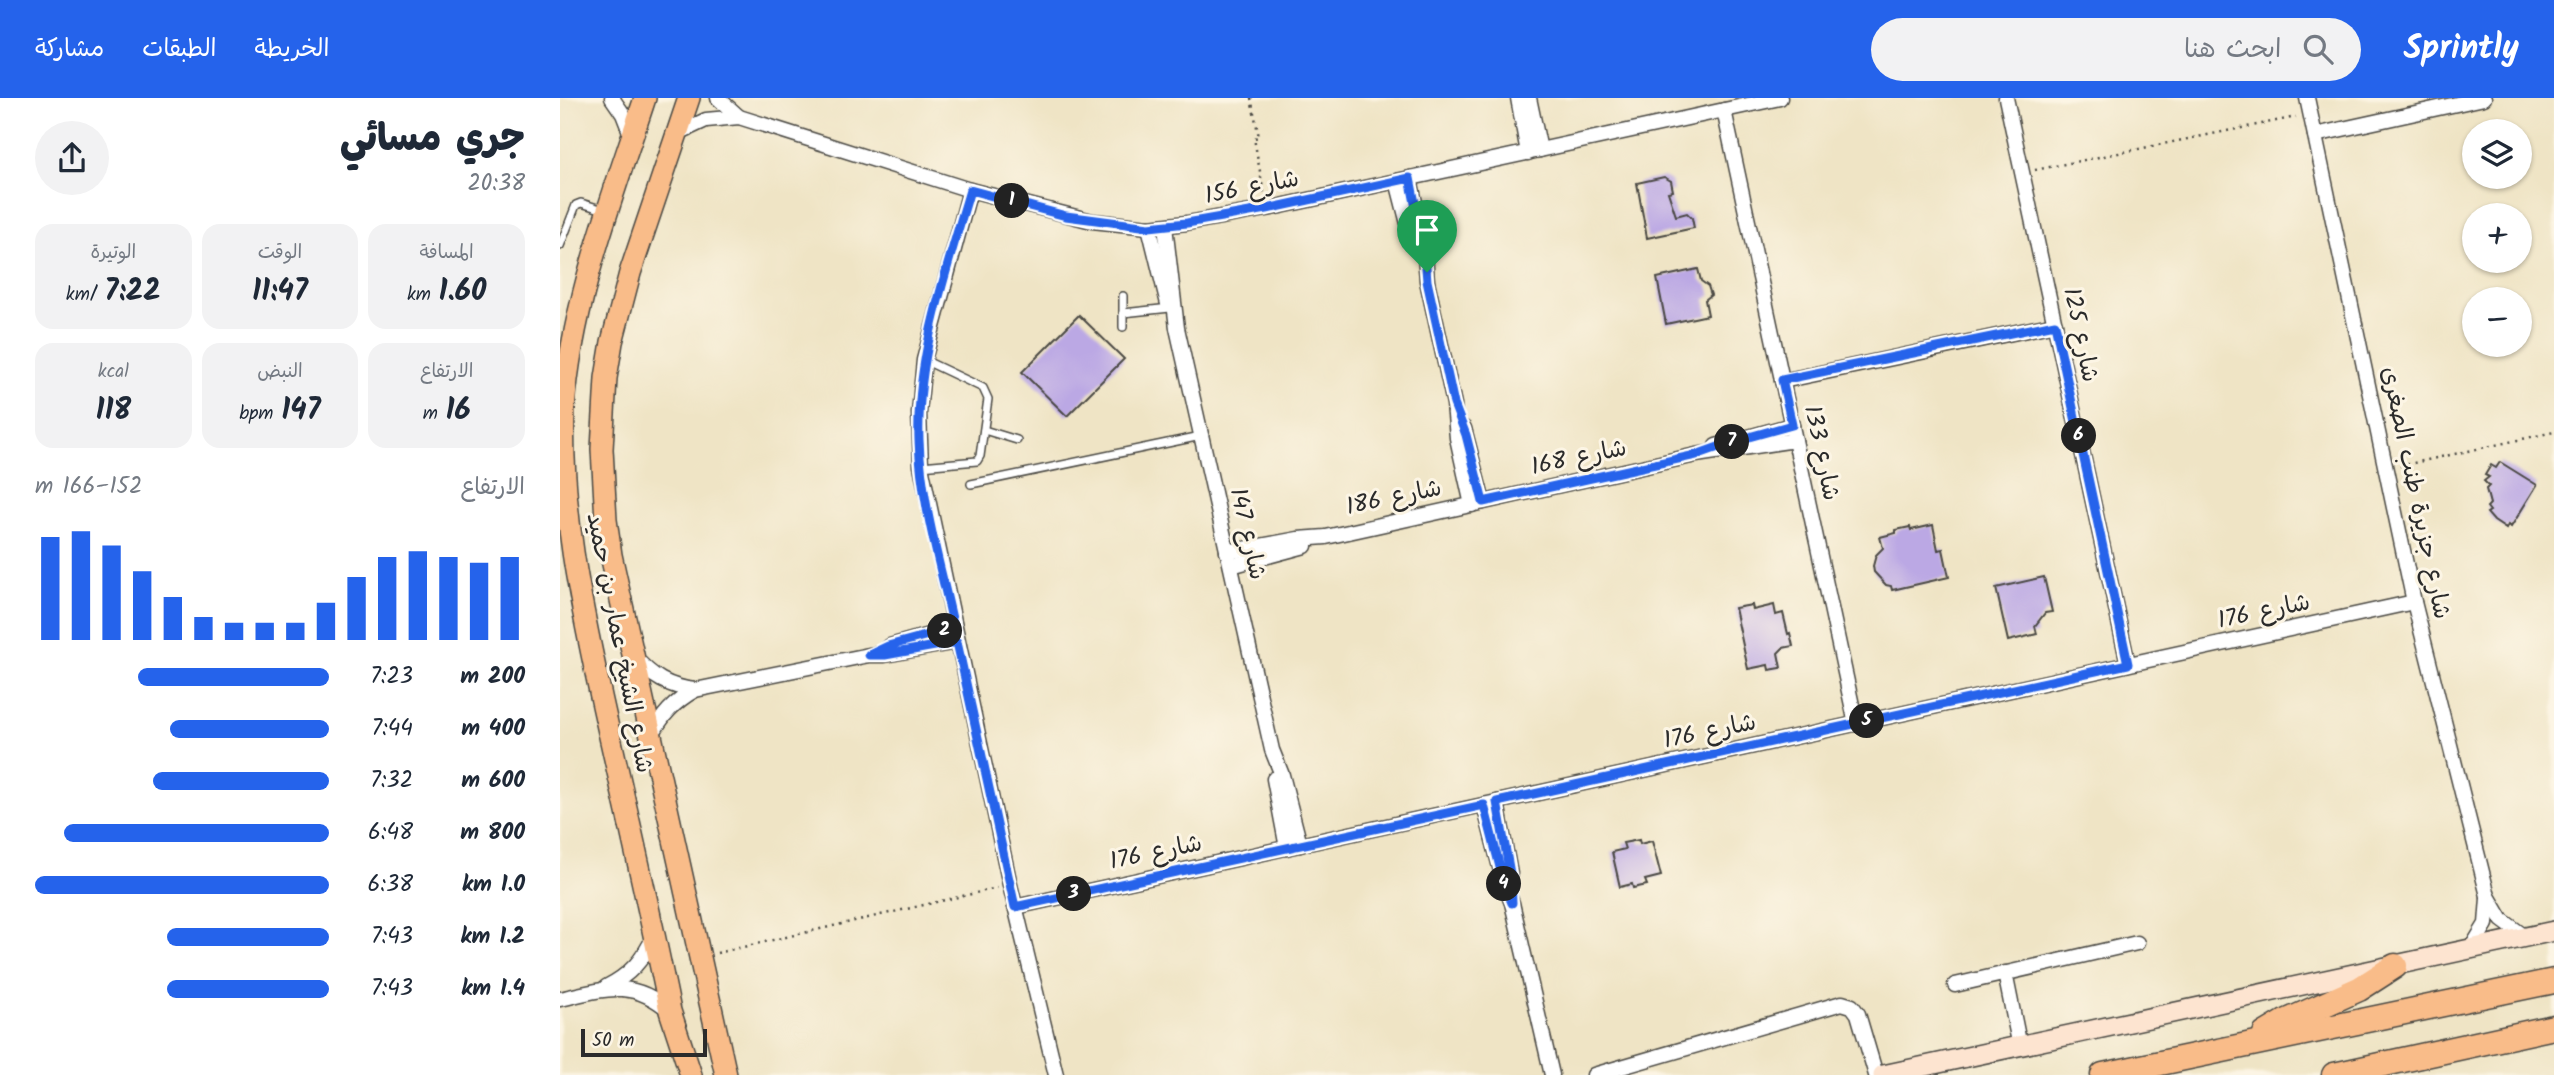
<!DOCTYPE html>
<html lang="ar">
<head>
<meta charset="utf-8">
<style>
	body { margin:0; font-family:Kalam,"Playpen Sans Arabic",sans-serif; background:#f2f2f3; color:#1f2937; direction:rtl; height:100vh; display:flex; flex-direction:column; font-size:26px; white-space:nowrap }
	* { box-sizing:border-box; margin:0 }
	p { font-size:23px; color:#747a83 }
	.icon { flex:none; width:38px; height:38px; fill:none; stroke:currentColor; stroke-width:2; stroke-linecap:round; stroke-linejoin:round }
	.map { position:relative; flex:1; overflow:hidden; direction:ltr }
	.panel { display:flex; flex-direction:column; background:#fff; width:560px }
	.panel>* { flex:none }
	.buttons { position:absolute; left:1902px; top:21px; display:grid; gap:14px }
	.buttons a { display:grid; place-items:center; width:70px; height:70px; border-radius:50%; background:#fff; box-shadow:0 2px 5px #0004; font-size:35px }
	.scale { position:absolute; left:21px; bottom:18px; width:126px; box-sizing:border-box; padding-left:7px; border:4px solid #2b2b2b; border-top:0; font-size:19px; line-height:24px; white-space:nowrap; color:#2b2b2b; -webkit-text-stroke:5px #fcf5e5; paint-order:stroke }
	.pin { position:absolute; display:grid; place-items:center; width:60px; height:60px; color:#fff; margin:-72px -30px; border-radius:50% 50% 50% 0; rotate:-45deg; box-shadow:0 0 7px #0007 }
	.pin .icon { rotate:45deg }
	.km { position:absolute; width:35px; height:35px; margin:-18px; border-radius:50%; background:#222; color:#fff; font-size:19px; line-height:35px; text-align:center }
	.round { display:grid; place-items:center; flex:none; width:74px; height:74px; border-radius:37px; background:#f2f2f3 }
	.summary { display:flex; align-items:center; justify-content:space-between; height:119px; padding:0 35px }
	h1 { font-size:38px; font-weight:800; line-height:52px }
	.stats { display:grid; grid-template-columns:repeat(3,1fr); gap:10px; height:119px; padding:7px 35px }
	.stats div { display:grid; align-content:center; border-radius:18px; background:#f2f2f3; text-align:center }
	.stats b { font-size:30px; font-weight:800 }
	.stats small { font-size:19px; font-weight:400 }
	.stats p { font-size:19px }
	.chart { height:196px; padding:14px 35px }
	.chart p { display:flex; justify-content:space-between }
	.chart svg { width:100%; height:126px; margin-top:7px; stroke:#2563eb; stroke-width:6 }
	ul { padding:0 35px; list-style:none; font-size:23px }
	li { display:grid; grid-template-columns:112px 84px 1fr; align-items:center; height:52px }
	li i { height:18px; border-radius:9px; background:#2563eb }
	header { display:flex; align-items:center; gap:42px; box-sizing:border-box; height:98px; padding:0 35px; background:#2563eb; color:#fff }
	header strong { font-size:33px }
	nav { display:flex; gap:38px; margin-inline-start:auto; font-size:24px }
	.search { width:490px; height:63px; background:#f2f2f3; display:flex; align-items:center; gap:18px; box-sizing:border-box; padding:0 24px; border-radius:38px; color:#747a83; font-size:26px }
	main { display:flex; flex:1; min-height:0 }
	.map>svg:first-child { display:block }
	.building { fill:#bba8e4 }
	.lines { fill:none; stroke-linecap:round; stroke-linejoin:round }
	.lane-casing { stroke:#484742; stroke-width:10 }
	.street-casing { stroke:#484742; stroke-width:17 }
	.secondary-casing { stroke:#484742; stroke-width:22 }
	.primary-casing { stroke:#484742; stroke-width:24 }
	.highway-casing { stroke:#484742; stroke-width:27 }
	.path { stroke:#484742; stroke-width:2.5; stroke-dasharray:2 5; stroke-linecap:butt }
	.lane { stroke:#fff; stroke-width:7 }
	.street { stroke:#fff; stroke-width:14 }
	.secondary { stroke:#fde4d0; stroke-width:19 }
	.primary { stroke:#f9bc89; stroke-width:21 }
	.highway { stroke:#f9bc89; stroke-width:24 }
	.route-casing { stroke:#fff; stroke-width:14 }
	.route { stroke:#2563eb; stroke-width:9 }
	.labels { text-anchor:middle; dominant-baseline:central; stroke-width:6; stroke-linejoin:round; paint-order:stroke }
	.street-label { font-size:24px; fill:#2b2b2b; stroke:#fcf5e5 }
</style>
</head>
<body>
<header>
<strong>Sprintly</strong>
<div class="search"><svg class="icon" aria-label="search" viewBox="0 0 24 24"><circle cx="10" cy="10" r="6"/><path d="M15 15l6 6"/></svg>ابحث هنا</div>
<nav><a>الخريطة</a><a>الطبقات</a><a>مشاركة</a></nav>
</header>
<main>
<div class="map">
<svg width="1994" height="977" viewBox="0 0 1994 977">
	<rect width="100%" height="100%" fill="#fcf5e5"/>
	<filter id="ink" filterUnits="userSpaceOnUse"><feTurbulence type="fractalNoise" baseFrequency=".0143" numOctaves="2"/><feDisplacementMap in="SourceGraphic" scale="14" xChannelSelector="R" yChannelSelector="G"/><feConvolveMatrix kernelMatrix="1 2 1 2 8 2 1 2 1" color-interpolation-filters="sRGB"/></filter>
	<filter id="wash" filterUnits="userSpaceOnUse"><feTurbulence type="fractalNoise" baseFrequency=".00686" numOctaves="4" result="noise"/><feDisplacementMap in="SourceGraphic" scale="28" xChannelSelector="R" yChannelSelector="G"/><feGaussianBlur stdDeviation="1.57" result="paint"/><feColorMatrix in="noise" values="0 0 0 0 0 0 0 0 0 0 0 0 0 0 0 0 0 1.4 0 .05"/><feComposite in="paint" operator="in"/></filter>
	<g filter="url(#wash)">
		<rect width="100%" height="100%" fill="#efe4c5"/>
		<g id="blocks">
			<g class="building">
				<path d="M1104 79 1111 83 1113 93 1108 94 1116 118 1127 115 1132 120 1134 130 1087 140 1077 85Z"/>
				<path d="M1138 171 1141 183 1148 188 1151 197 1145 202 1148 217 1106 226 1097 180Z"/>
				<path d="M519 217 564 261 507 318 462 274Z"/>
				<path d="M1940 364 1977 387 1951 429 1948 427 1946 431 1934 423 1927 415 1930 413 1927 409 1930 406 1926 391 1929 388 1924 383 1929 379 1925 377 1931 367 1936 370Z"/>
				<path d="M1373 427 1378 452 1383 451 1389 479 1332 492 1331 488 1326 487 1314 474 1313 468 1316 457 1323 450 1320 439 1336 435V432L1350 429 1351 432Z"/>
				<path d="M1484 479 1492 514 1485 515 1475 528 1477 536 1448 543 1436 490Z"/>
				<path d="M1192 507 1193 512 1214 507 1216 517 1223 515 1228 536 1230 535 1233 548 1223 550 1218 555 1221 570 1209 572 1208 567 1188 571 1175 510Z"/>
				<path d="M1079 742 1080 746 1092 743 1101 778 1085 782 1087 787 1073 790 1072 786 1060 789 1052 754 1065 751 1063 745Z"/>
			</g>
		</g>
	</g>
	<g filter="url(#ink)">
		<use href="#blocks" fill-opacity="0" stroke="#484742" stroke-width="2"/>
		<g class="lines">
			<g class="lane-casing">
				<g id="lane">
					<path d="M0 148 16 107 21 105 44 112"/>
					<path d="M563 198V229"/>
					<path d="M563 215 610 210"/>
					<path d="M424 332 457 342"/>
					<path d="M361 368 417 363 420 358 428 301 423 290 364 262"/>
					<path d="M411 386 641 338"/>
				</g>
			</g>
			<g class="street-casing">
				<g id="street">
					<path d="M52 0 63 16 72 39"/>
					<path d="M158 0 179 19"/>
					<path d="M958 0 968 55"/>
					<path d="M969 0 980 52"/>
					<path d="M1446 0 1568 566"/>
					<path d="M1747 0 1854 504 1928 798 1942 822 1965 839"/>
					<path d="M1164 12 1296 626"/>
					<path d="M116 36 146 22 179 19 410 92 532 123 589 129 627 125 707 111 1220 0"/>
					<path d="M1755 37 1924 0"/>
					<path d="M850 80 865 156 867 183 894 306 897 340 912 407"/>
					<path d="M837 83 854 149"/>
					<path d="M410 92 364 262 359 315 361 368 450 787 496 977"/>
					<path d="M605 128 617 230 712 652 722 677 740 747"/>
					<path d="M589 129 608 206"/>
					<path d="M1222 283 1495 226"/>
					<path d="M904 330 923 404"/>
					<path d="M1156 348 1232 327"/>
					<path d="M667 454 738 441 766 439 1136 357 1235 342"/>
					<path d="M671 468 745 448"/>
					<path d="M330 548 394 530"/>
					<path d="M74 558C91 579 109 589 135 592"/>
					<path d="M91 639C101 618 114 604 135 592L309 557H325L397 544"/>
					<path d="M714 681 727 750"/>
					<path d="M937 704 950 776"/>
					<path d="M924 707 944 785 952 805 992 977"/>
					<path d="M455 809 1854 504"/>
					<path d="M1912 849 1926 826 1928 800"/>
					<path d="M1445 875 1460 949"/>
					<path d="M1395 887 1577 845"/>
					<path d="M46 889C70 877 83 862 94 838"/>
					<path d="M0 901C44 891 72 880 110 913"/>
					<path d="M1034 977 1282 905 1292 908 1298 916 1316 977"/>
				</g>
			</g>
			<g class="secondary-casing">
				<path id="secondary" d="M1323 977 1994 833"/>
			</g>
			<g class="primary-casing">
				<g id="primary">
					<path d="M85 0C52 101 12 203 4 311 0 411 21 506 42 603 65 706 89 809 110 913L131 977"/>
					<path d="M129 0 70 175 52 244 46 280 42 351 46 422 51 457 166 977"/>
				</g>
			</g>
			<g class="highway-casing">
				<g id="highway">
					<path d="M1705 936 1725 924 1799 891 1835 868"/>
					<path d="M1543 977 1994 883"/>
					<path d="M1774 977 1994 929"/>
				</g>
			</g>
			<g class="path">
				<path d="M691 0 699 39 694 40 704 96"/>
				<path d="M1475 72 1736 19"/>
				<path d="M1840 368 1994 334"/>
				<path d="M157 855 437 790"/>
			</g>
			<use href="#lane" class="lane"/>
			<use href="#street" class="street"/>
			<use href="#secondary" class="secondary"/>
			<use href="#primary" class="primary"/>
			<use href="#highway" class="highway"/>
		</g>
	</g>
	<g class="lines" filter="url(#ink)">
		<g class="route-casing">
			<path id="route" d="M850 80 865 156 867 183 894 306 906 337 923 404 1136 357 1178 342 1232 327 1222 282 1495 226 1568 566 937 704 951 781 952 805 944 785 924 707 455 809 397 544 325 557H309L328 548 394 530C381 469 361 405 359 342 356 258 387 171 410 92L506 118 589 129 627 125 707 111Z"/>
		</g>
		<use href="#route" class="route"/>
	</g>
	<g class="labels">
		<g class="street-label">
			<text transform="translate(692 90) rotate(-11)">شارع 156</text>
			<text transform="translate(1520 237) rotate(78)">شارع 125</text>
			<text transform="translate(1261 355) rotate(78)">شارع 133</text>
			<text transform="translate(1019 360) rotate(-12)">شارع 168</text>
			<text transform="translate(1855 395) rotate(78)">شارع جزيرة طنب الصغرى</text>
			<text transform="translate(834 400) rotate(-12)">شارع 186</text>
			<text transform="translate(687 436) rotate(77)">شارع 147</text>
			<text transform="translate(1704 514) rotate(-12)">شارع 176</text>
			<text transform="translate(59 545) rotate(79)">شارع الشيخ عمار بن حميد</text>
			<text transform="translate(1150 634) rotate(-12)">شارع 176</text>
			<text transform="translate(596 755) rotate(-12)">شارع 176</text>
		</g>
	</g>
</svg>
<div class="buttons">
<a><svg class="icon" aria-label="layers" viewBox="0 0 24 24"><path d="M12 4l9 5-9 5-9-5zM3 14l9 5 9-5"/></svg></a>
<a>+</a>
<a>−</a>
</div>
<div class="scale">50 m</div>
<div class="pin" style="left:867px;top:174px;background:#1e9e55"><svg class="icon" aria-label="arrive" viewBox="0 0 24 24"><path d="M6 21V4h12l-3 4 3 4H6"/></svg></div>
<b class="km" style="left:452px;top:103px">1</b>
<b class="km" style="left:385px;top:533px">2</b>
<b class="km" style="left:514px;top:796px">3</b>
<b class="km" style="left:944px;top:786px">4</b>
<b class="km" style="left:1307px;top:623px">5</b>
<b class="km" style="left:1519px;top:338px">6</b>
<b class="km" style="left:1172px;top:344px">7</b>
</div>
<section class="panel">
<div class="summary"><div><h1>جري مسائي</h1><p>20:38</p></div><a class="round"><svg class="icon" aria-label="share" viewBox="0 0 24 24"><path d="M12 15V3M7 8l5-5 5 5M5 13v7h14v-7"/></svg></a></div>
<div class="stats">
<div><p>المسافة</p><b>1.60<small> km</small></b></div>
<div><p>الوقت</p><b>11:47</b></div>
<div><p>الوتيرة</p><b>7:22<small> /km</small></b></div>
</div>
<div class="stats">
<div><p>الارتفاع</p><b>16<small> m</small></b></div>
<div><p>النبض</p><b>147<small> bpm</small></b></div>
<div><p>kcal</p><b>118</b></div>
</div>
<div class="chart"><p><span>الارتفاع</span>152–166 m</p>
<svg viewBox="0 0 160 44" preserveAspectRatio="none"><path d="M5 44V8M15 44V6M25 44V11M35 44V20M45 44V29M55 44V36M65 44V38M75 44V38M85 44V38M95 44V31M105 44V22M115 44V15M125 44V13M135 44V15M145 44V17M155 44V15"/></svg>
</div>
<ul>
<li><b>200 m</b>7:23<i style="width:65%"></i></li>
<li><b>400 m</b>7:44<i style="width:54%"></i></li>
<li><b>600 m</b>7:32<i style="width:60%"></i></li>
<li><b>800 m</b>6:48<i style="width:90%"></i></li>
<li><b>1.0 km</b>6:38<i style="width:100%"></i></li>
<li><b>1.2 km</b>7:43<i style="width:55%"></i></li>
<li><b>1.4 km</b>7:43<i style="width:55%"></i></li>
</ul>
</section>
</main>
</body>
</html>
